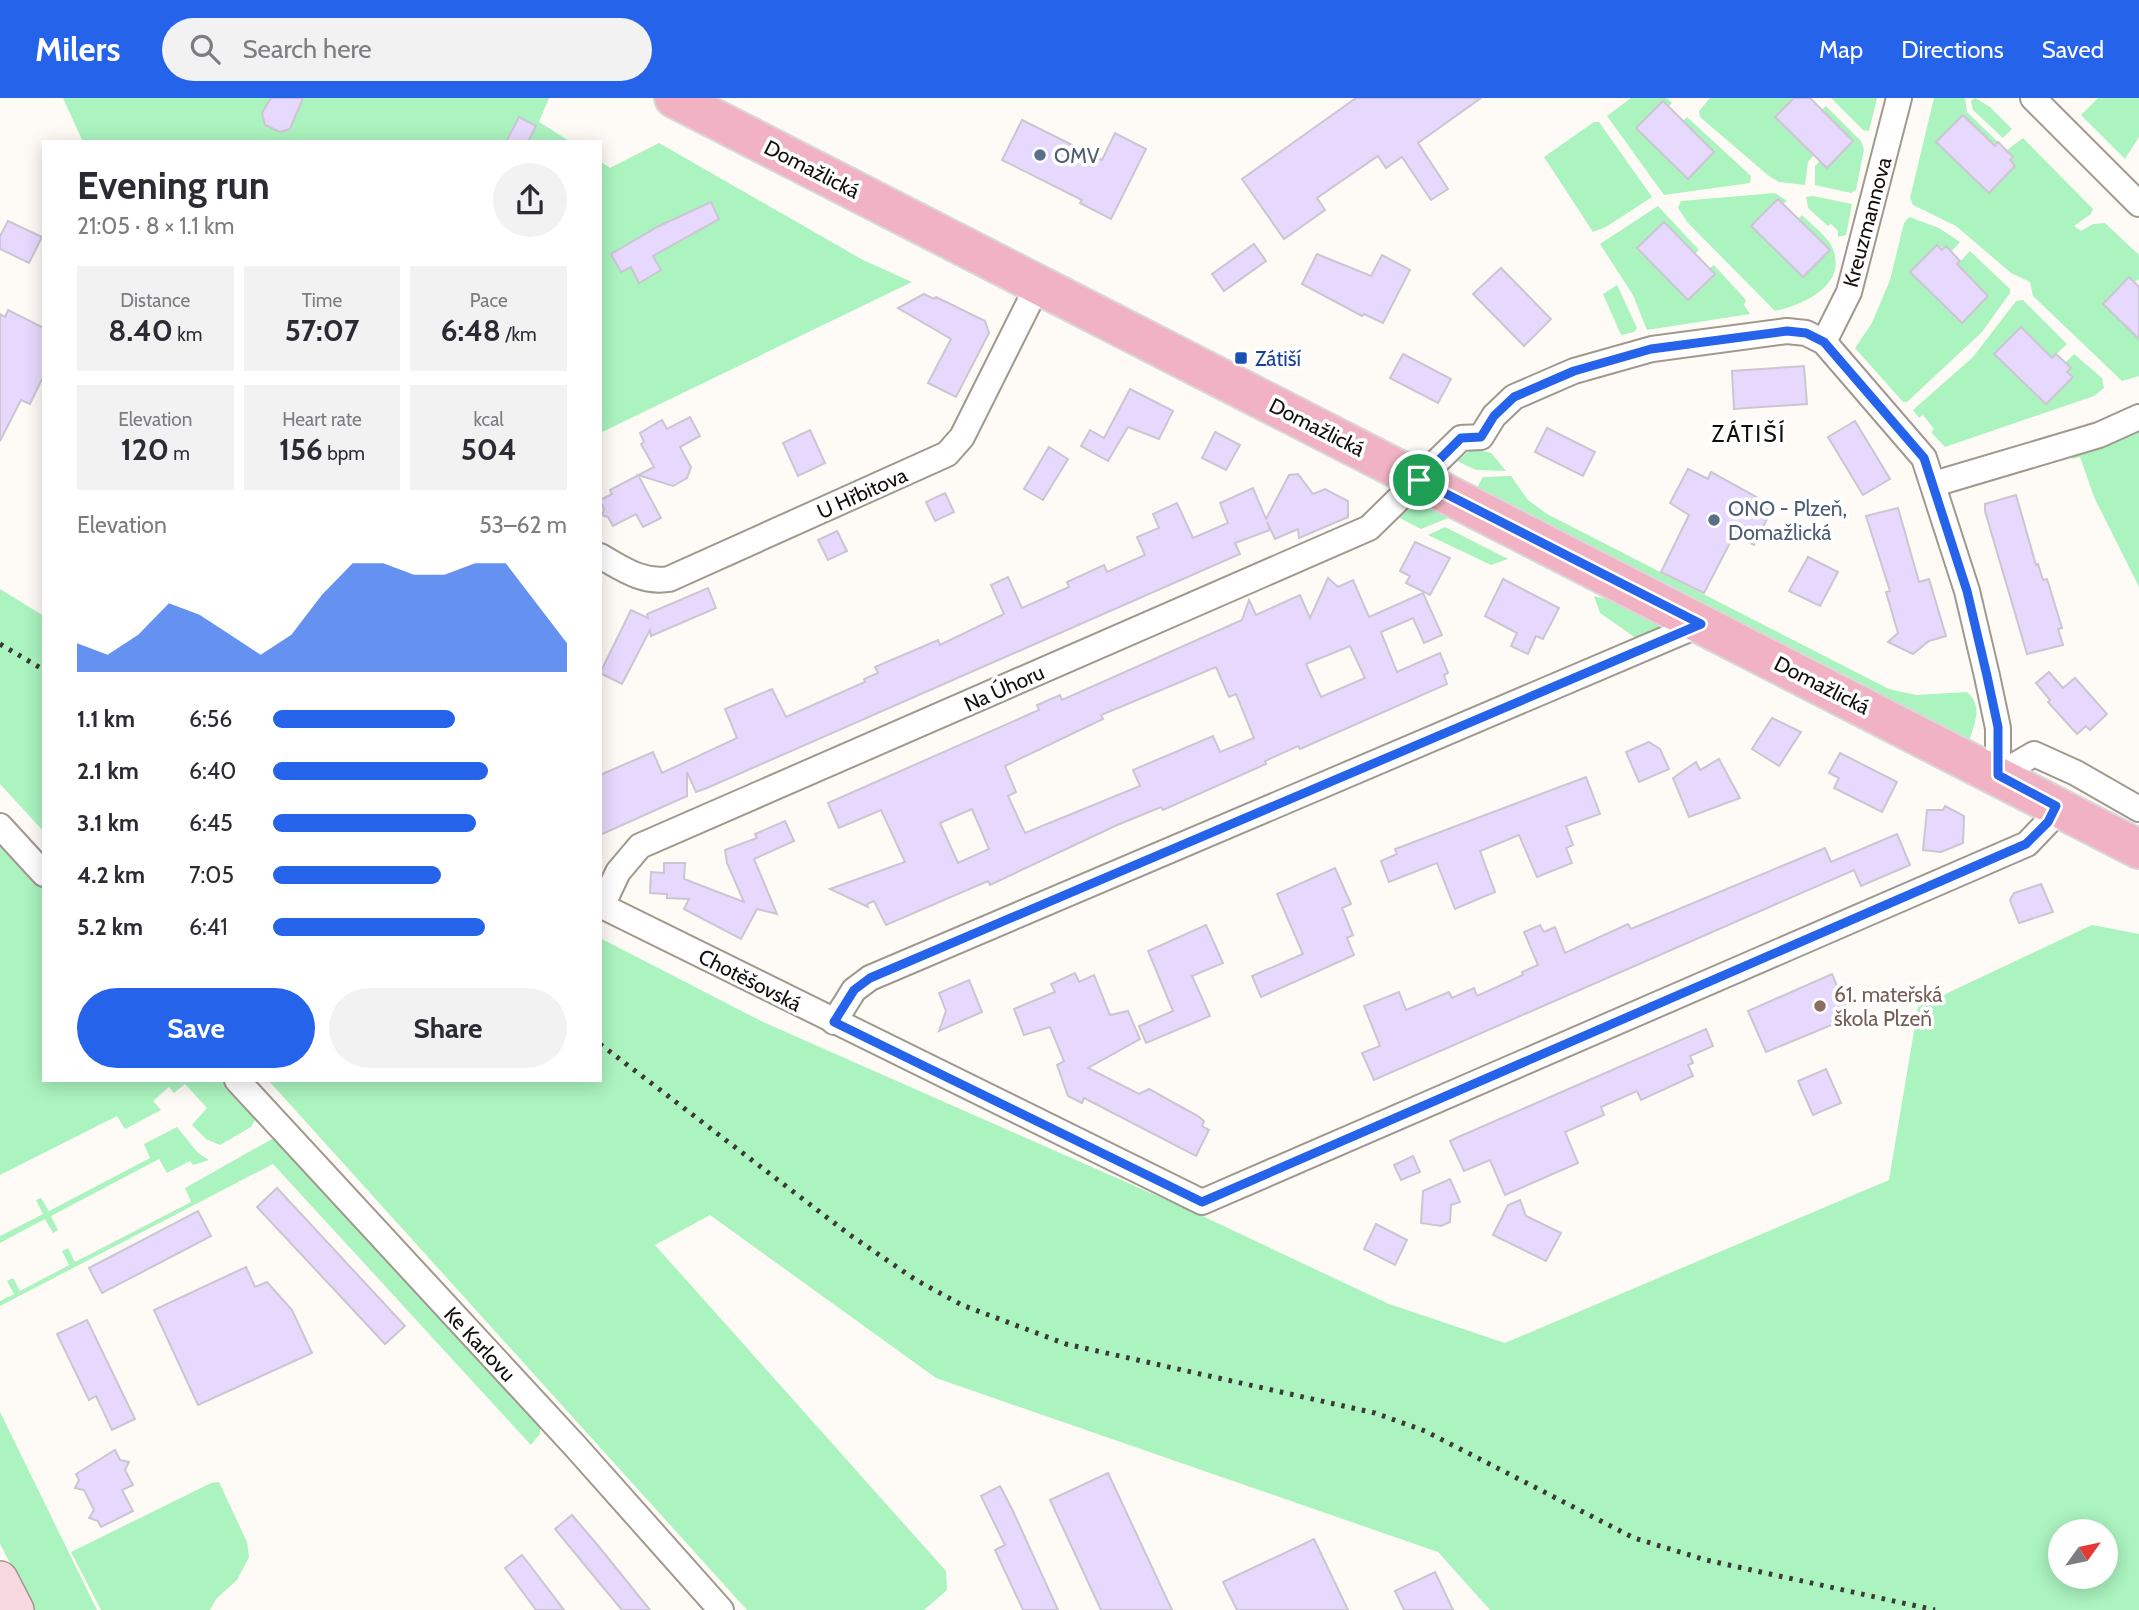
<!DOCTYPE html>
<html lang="en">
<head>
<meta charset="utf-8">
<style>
	body { margin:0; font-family:Cabin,sans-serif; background:#f2f2f3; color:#2b2b33; height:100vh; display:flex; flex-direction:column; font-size:26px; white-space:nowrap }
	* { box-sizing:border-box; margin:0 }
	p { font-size:23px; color:#7c7c81 }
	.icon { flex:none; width:38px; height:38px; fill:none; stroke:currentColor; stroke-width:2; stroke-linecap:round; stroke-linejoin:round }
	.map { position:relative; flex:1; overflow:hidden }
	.sheet { position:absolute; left:42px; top:42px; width:560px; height:942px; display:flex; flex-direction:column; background:#fff; border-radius:0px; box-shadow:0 4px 18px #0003 }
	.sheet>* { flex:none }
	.needle { width:46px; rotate:57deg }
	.tools { position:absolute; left:2048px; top:1421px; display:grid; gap:14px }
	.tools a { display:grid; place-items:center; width:70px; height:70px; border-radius:50%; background:#fff; box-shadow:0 4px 18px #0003; font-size:35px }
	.pin { position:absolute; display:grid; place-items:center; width:60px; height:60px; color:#fff; margin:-30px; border:4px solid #fff; border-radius:50%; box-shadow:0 2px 7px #0007 }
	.round { display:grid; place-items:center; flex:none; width:74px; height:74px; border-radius:37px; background:#f2f2f3 }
	.summary { display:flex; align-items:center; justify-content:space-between; height:119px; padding:0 35px }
	h1 { font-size:38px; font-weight:700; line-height:52px }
	.figures { display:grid; grid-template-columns:repeat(3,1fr); gap:10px; height:119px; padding:7px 35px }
	.figures div { display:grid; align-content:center; border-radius:0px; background:#f2f2f3; text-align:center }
	.figures b { font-size:30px; font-weight:700 }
	.figures small { font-size:19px; font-weight:400 }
	.figures p { font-size:19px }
	.chart { height:196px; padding:14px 35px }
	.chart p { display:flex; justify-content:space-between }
	.chart svg { width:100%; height:126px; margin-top:7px; fill:#2563eb; opacity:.7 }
	.primary-button { display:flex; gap:14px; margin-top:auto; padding:14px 35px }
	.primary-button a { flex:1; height:80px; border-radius:42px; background:#2563eb; color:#fff; font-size:28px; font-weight:700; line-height:80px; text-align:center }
	.primary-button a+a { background:#f2f2f3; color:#2b2b33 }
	ul { padding:0 35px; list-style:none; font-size:23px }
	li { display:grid; grid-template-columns:112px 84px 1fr; align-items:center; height:52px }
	li i { height:18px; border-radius:9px; background:#2563eb }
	header { display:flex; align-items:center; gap:42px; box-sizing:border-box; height:98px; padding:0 35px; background:#2563eb; color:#fff }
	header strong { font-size:33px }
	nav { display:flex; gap:38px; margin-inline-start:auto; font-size:24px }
	.search { width:490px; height:63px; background:#f2f2f3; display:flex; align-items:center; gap:18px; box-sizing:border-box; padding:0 24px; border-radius:38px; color:#7c7c81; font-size:26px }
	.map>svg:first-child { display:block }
	.green { fill:#abf3bf; fill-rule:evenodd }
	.building { fill:#e7d9fd; stroke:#cbc6d2; stroke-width:2; fill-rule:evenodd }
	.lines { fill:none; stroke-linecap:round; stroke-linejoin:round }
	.minor-casing { stroke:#a1988e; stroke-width:28 }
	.secondary-casing { stroke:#a1988e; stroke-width:38 }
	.primary-casing { stroke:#d9d8d8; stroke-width:42 }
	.minor { stroke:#fff; stroke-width:24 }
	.secondary { stroke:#f8d9e2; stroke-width:35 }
	.primary { stroke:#f1b3c4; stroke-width:38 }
	.rail { stroke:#3c3936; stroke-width:5; stroke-dasharray:3.5 7; stroke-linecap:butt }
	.route-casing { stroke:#fff; stroke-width:14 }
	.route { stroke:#2563eb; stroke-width:9 }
	.service-dot { fill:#5c6f8a; stroke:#fff; stroke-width:2.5 }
	.transit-dot { fill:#1a4fb4; stroke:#fff; stroke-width:2.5 }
	.education-dot { fill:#8d6e63; stroke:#fff; stroke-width:2.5 }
	.labels { text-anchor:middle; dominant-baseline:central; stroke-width:7; stroke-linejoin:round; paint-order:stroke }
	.service-label { font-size:21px; fill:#4e5e75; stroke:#fff; text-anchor:start }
	.street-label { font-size:21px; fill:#110e0b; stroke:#fff }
	.transit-label { font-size:21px; fill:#164399; stroke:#fff; text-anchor:start }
	.education-label { font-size:21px; fill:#785e54; stroke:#fff; text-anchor:start }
	.neighbourhood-label { font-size:23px; letter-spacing:2px; fill:#110e0b; stroke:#fff }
</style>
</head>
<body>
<header>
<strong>Milers</strong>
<div class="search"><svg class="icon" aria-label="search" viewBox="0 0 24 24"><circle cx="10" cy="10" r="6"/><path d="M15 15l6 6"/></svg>Search here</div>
<nav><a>Map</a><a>Directions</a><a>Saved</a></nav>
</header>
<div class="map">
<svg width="2139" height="1512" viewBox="0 0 2139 1512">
	<rect width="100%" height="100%" fill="#fefbf6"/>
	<g class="green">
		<path d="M63 0H549L539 24 571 44H83Z"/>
		<path d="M1631 0H1667L1672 5 1669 8 1663 3 1636 30 1688 80 1714 54 1683 23 1687 19 1751 78 1750 85 1664 97 1607 18Z"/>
		<path d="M1710 0H1794L1775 19 1814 57 1808 64 1805 87 1779 84 1769 78 1700 19 1699 13Z"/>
		<path d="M1831 0H1877L1869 33 1863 32Z"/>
		<path d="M1934 0H1965L1967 14 1998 44 1995 48 1937 44 1988 95 2015 68 2010 62 2013 59 2007 52 2023 40 2093 111 2091 116 2074 128 2081 133 2093 126 2105 125 2139 157V181L2134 184 2129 179 2103 206 2139 241V278L2122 283 2033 198 2030 184 2011 175 1956 128 1913 107 1910 100Z"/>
		<path d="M1975 0 1990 9 2012 31 2003 40 1973 12 1971 3Z"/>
		<path d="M2098 0H2139V39L2125 61 2081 17Z"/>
		<path d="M1826 8 1861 43 1864 51 1856 92 1851 95 1815 87V68L1820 63 1827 70 1853 43 1822 12Z"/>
		<path d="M1594 24H1599L1652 99 1606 129 1593 134 1544 59Z"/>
		<path d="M659 45 863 162 912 184 600 335V63L610 70Z"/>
		<path d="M1775 95 1787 103 1752 129 1803 179 1830 152 1798 121 1802 117C1811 126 1826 137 1832 149 1849 186 1804 207 1775 213L1688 125 1678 110 1681 103Z"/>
		<path d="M1813 98 1852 106 1846 137 1838 139V133L1831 126 1828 128 1808 110 1806 99Z"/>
		<path d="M1658 108 1699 152 1695 156 1664 124 1637 151 1688 202 1715 176 1710 170 1714 167 1746 202 1744 207 1750 216 1647 232 1633 197 1600 146Z"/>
		<path d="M1909 119 1939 130 1960 144 1951 154 1937 147 1911 174 1962 224 1988 198 1957 167 1970 153 2010 191V195L1982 234 1907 304H1903L1855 250 1872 225 1890 182 1904 125Z"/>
		<path d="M1617 187 1637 230 1634 234 1621 237 1603 196Z"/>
		<path d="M2023 202 2067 246 2052 260 2021 229 1995 256 2046 306 2072 279 2067 274 2071 270 2065 265 2074 256 2102 280 2104 290 2094 298 1945 349 1931 334 1934 331 1923 317 1919 320 1913 312 1973 259 2016 203Z"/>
		<path d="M2139 331V489L2094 399 2080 359 2072 361 2075 355Z"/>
		<path d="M1473 350 1491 355 1506 373 1476 372 1457 363Z"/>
		<path d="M1511 378 1528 402 1547 416 1889 591 1916 597 1967 594C1983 608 1975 623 1970 641L1475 393 1483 379Z"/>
		<path d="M1426 407 1452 414 1448 420 1421 431 1398 419 1414 408Z"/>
		<path d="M1445 429 1508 461 1491 467 1428 437Z"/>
		<path d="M0 491 44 518V734L0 686Z"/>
		<path d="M1594 498 1648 512 1660 523V534L1643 545 1600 515Z"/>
		<path d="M0 741 44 789V982H224L252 1011 255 1022 251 1029 220 1047 206 1041 192 1027 207 1010 185 986 174 995 169 989 153 1003 161 1012 125 1031 117 1018 0 1077Z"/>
		<path d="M2092 827 2139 836V1512H1490L1438 1454 936 1280 710 1117 655 1147 946 1473 947 1492 924 1512H747L268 982H600V840L761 923 1196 1115 1389 1206 1505 1245 1889 1082 1918 909ZM2060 1433H2105V1479H2060Z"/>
		<path d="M177 1029 198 1055 209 1062 193 1067 190 1063 167 1075 159 1061 51 1118 58 1132 53 1135 45 1121 0 1145V1138L43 1116 36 1102 41 1100 49 1113 150 1060 144 1046Z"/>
		<path d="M272 1041 282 1044 540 1324V1336L531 1347 273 1066 0 1208V1203L14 1196 7 1183 13 1180 20 1193 69 1167 62 1153 68 1150 75 1164 191 1104 185 1090Z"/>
		<path d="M0 1314 97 1512H35L0 1446Z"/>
		<path d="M219 1384 247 1444 249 1459 237 1482 216 1501 210 1512H101L71 1454 211 1385Z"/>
	</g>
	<g class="building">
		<path d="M271 0H303L290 31 280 34 265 27 262 15Z"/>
		<path d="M1356 0H1481L1418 45 1448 91 1431 102 1402 59 1386 70 1378 58 1317 100 1325 112 1284 141 1242 81Z"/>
		<path d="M1794 0H1810L1853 43 1827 70 1775 19Z"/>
		<path d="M1663 3 1714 54 1688 81 1636 30Z"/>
		<path d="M1963 17 1995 48 1998 44 2013 59 2010 62 2015 68 1989 95 1936 44Z"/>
		<path d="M519 19 536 28 528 44H506Z"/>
		<path d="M1022 22 1102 62 1115 35 1146 51 1111 121 1080 105 1082 102 1002 62Z"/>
		<path d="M1778 101 1830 152 1803 179 1751 128Z"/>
		<path d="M711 104 719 121 653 158 661 172 639 185 631 169 621 174 611 156 659 128Z"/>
		<path d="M8 123 42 139 29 165 0 151V138Z"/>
		<path d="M1664 124 1715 176 1688 202 1637 150Z"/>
		<path d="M1254 146 1266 163 1224 193 1212 176Z"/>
		<path d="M1937 147 1942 152 1946 148 1960 163 1957 166 1988 198 1962 225 1910 174Z"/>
		<path d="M1317 156 1371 178 1382 157 1410 172 1383 225 1364 216 1362 218 1302 186Z"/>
		<path d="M1501 170 1551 221 1524 248 1473 196Z"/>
		<path d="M2129 179 2139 189V241L2103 206Z"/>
		<path d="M924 196 934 201 936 199 985 223 989 235 956 299 928 285 951 241 898 210Z"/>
		<path d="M8 212 44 230V277L30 306 21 302 0 343V216L5 219Z"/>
		<path d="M2021 229 2052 260 2056 256 2071 270 2067 274 2073 279 2046 306 1994 256Z"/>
		<path d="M1403 256 1451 281 1438 305 1390 280Z"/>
		<path d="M1804 268 1807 306 1734 311 1732 273Z"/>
		<path d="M1130 291 1173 313 1159 341 1128 329 1108 363 1081 348 1090 332 1104 340Z"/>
		<path d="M690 319 700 338 680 349 691 369 687 380 673 388 638 377 661 420 643 429 636 416 613 428 608 419 602 417 604 411 600 402 612 396 610 392 654 369 641 346 644 344 640 335 662 322 667 331Z"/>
		<path d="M1855 323 1890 381 1863 397 1828 339Z"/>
		<path d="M1547 330 1595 354 1583 378 1535 354Z"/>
		<path d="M810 332 825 365 798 378 783 345Z"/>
		<path d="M1215 334 1240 347 1226 372 1202 360Z"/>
		<path d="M1049 349 1068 361 1043 402 1024 391Z"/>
		<path d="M1688 371 1708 381 1711 374 1753 397 1762 403 1760 408 1771 413 1754 447 1734 437 1704 495 1661 474 1689 417 1670 405Z"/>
		<path d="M1298 376 1313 396 1325 391 1348 403V419L1299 440 1298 431 1275 441 1267 424 1270 432 1235 445 1240 456 707 690 696 694 687 674V698L600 737V677L653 654 662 675 737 640 725 611 772 591 786 619 865 584 864 581 878 575 875 569 938 542 940 547 1004 516 991 487 1008 479 1022 510 1069 489 1067 484 1104 467 1107 474 1145 457 1137 439 1159 430 1153 416 1177 405 1193 440 1228 425 1220 405 1253 390 1266 421 1289 377Z"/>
		<path d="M945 395 954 414 935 423 926 404Z"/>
		<path d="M2016 397 2036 467 2038 466 2043 482 2047 481 2062 530 2058 531 2063 547 2027 556 1985 413V406Z"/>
		<path d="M1898 410 1919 484 1929 481 1946 538 1929 543 1913 556 1888 544 1898 535 1886 494 1890 493 1866 418Z"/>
		<path d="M837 433 847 453 828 462 818 442Z"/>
		<path d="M1415 444 1450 460 1430 497 1406 485 1410 478 1400 473Z"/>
		<path d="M1808 459 1838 474 1820 508 1789 493Z"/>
		<path d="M1328 480 1338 489 1353 482 1369 519 1423 495 1442 537 1424 545 1413 520 1381 534 1397 574 1440 555 1448 575 1444 577 1447 586 1300 651 1298 648 1265 663 1266 666 1163 712 1161 709 1115 728 990 787 988 783 886 827 874 803 867 806 868 809 830 791 905 764 881 712 839 730 828 705 1039 612 1037 607 1060 597 1062 602 1242 522 1249 502 1256 517 1300 497 1310 520ZM1350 548 1365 580 1321 599 1306 566ZM1216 569 1229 599 1236 596 1254 640 1220 654 1213 638 1133 672 1140 688 1025 735 1008 698 1016 694 1005 668 1103 621 1101 617ZM972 711 989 751 958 765 940 725Z"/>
		<path d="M1503 481 1559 510 1543 541 1536 538 1528 556 1511 548 1517 535 1485 518Z"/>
		<path d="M708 490 716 510 651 538 650 532 622 586 600 575 631 512 648 520 647 516Z"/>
		<path d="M2049 574 2063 590 2075 580 2107 616 2090 632 2086 628 2077 636 2048 604 2050 602 2036 585Z"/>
		<path d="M1772 620 1801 634 1779 668 1752 651Z"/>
		<path d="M1649 644 1660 651 1669 671 1639 684 1626 654Z"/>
		<path d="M1840 655 1897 684 1882 714 1834 690 1839 680 1829 675Z"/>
		<path d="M1719 661 1740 700 1689 719 1673 680 1696 664 1700 672Z"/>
		<path d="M1586 679 1600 716 1566 728 1573 747 1566 750 1572 765 1537 779 1519 737 1480 753 1495 794 1455 811 1437 765 1389 784 1381 763 1397 756 1395 751Z"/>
		<path d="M1945 708 1964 718 1963 745 1941 754 1923 752 1927 712H1943Z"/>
		<path d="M785 723 794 743 754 761 777 816 757 811 741 841 684 811 689 801 667 800V796L650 795 651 774 664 775V765H685L684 781 744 804 727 765 725 752 757 740 755 736Z"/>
		<path d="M1897 736 1910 767 1861 788 1854 772 1374 982 1362 955 1380 948 1364 908 1399 894 1406 912 1449 894 1452 900 1474 890 1477 898 1523 877 1522 874 1538 867 1524 834 1540 827 1544 834 1555 829 1565 855 1628 826 1631 831 1825 750 1831 764Z"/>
		<path d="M1335 770 1351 806 1342 810 1353 837 1347 840 1354 857 1261 899 1252 878 1303 856 1277 796Z"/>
		<path d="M2041 786 2053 814 2019 825 2010 802 2014 795Z"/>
		<path d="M1206 827 1223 865 1192 878 1210 918 1146 945 1139 928 1173 913 1148 853Z"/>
		<path d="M1075 875 1079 884 1094 877 1110 917 1128 913 1140 941 1088 970 1139 996 1149 991 1198 1018 1204 1023 1202 1028 1209 1032 1196 1058 1084 1000 1082 1005 1068 998 1057 967 1064 963 1050 929 1024 937 1014 911 1055 894 1051 886Z"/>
		<path d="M1832 876 1844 905 1846 910 1842 912 1846 921 1766 954 1748 913Z"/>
		<path d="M969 882 982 914 939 933 946 913 939 895Z"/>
		<path d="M1706 931 1713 948 1690 958 1693 965 1688 967 1693 978 1641 1002 1637 993 1601 1009 1604 1017 1565 1034 1578 1065 1505 1097 1490 1062 1464 1073 1450 1043 1456 1040Z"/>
		<path d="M1826 971 1841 1005 1813 1017 1798 983Z"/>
		<path d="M1413 1058 1420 1074 1401 1082 1394 1067Z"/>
		<path d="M1450 1081 1460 1104 1451 1107 1450 1124 1441 1128 1421 1125 1423 1093Z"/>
		<path d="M277 1090 405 1228 385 1246 257 1109Z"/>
		<path d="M1520 1102 1526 1118 1561 1135 1546 1163 1493 1137 1508 1107Z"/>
		<path d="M198 1113 211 1138 102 1195 89 1170Z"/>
		<path d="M1376 1126 1407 1142 1395 1167 1364 1151Z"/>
		<path d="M246 1169 255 1189 267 1184 292 1212 312 1255 198 1307 154 1212Z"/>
		<path d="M87 1222 135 1321 112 1332 96 1298 89 1302 57 1236Z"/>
		<path d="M115 1352 120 1362 129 1364 125 1372 133 1387 122 1392 133 1413 101 1429 98 1423 89 1420 94 1412 84 1392 75 1390 79 1382 76 1376Z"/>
		<path d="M1108 1375 1172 1512H1101L1050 1402Z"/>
		<path d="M1000 1388 1012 1411 1058 1512H1023L995 1452 1005 1447 981 1398Z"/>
		<path d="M572 1417 600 1450 650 1512H622L602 1488 555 1431Z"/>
		<path d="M1314 1441 1348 1512H1237L1223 1484Z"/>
		<path d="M522 1457 529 1466 564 1512H536L505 1470Z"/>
		<path d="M1435 1474 1453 1512H1404L1395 1493Z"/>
	</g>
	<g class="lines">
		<g class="minor-casing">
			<g id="minor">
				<path d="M2033 0 2139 106"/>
				<path d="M1824 244 1849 194 1899 0"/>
				<path d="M1934 386 2099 337 2139 319"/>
				<path d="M600 458C623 471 642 485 669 481L947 356 962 339 1038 187"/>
				<path d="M0 728 44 776"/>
				<path d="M600 807 1202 1104 2027 746 2048 724 2056 708"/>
				<path d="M602 808 618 774 640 748 1369 430 1461 340 1481 339 1494 318 1514 299 1574 273 1652 251 1787 233 1806 235 1824 244 1924 360 1967 493 1987 578 1998 630V677L2034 656 2076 675 2139 711"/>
				<path d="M834 924 854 892 870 880 1701 526"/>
				<path d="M237 982 576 1349 721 1512"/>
			</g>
		</g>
		<g class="secondary-casing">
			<path id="secondary" d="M0 1481 16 1512"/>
		</g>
		<g class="primary-casing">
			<path id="primary" d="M674 0 2139 751"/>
		</g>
		<use href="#minor" class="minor"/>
		<use href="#secondary" class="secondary"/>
		<use href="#primary" class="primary"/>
		<g class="rail">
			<path d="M0 546 44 572"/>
			<path d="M600 946 850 1137 916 1182 962 1207 1066 1246 1375 1315 1425 1333 1634 1440 1706 1462 1935 1512"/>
		</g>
	</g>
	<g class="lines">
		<g class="route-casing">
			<path id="route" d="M1787 233 1806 235 1824 244 1924 360 1967 493 1987 578 1998 629V677L2056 708 2048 724 2026 746 1202 1104 834 924 854 892 870 880 1701 526 1419 382 1461 340 1481 339 1494 318 1514 299 1574 273 1651 251Z"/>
		</g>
		<use href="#route" class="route"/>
	</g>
	<g class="service-dot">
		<circle cx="1040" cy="57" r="7"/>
		<circle cx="1714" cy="422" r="7"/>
	</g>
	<rect class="transit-dot" x="1234" y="253" width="14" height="14" rx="3.5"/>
	<circle class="education-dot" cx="1820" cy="908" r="7"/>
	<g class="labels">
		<g class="service-label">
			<text x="1054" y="57">OMV</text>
			<text x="1728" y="410">ONO - Plzeň,<tspan x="1728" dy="24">Domažlická</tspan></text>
		</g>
		<g class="street-label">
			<text transform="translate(812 71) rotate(27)">Domažlická</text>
			<text transform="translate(1867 124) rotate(-75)">Kreuzmannova</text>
			<text transform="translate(1317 329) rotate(27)">Domažlická</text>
			<text transform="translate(862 395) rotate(-24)">U Hřbitova</text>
			<text transform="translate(1822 587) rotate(27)">Domažlická</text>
			<text transform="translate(1004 590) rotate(-24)">Na Úhoru</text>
			<text transform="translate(750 882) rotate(27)">Chotěšovská</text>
			<text transform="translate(480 1246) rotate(47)">Ke Karlovu</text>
		</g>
		<g class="transit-label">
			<text x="1255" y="260">Zátiší</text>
		</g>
		<g class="education-label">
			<text x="1834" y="896">61. mateřská<tspan x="1834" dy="24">škola Plzeň</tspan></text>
		</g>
		<g class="neighbourhood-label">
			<text x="1749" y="336">ZÁTIŠÍ</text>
		</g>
	</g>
</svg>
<div class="tools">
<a><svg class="needle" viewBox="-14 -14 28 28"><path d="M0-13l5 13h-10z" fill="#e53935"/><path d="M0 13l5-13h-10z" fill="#7c7c81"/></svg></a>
</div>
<div class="pin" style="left:1419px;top:382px;background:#1e9e55"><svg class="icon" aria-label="arrive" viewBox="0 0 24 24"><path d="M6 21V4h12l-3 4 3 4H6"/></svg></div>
<section class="sheet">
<div class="summary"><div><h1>Evening run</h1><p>21:05 · 8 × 1.1 km</p></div><a class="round"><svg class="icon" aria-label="share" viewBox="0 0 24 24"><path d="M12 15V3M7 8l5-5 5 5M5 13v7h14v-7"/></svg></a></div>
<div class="figures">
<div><p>Distance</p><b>8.40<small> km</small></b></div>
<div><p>Time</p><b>57:07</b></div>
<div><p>Pace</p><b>6:48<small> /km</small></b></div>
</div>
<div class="figures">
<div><p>Elevation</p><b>120<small> m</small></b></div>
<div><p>Heart rate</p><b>156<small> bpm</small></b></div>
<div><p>kcal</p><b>504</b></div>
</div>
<div class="chart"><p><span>Elevation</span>53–62 m</p>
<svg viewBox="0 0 160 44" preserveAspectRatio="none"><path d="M0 44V34L10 38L20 31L30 20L40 24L50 31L60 38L70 31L80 17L90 6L100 6L110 10L120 10L130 6L140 6L150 20L160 34V44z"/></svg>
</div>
<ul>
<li><b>1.1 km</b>6:56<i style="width:62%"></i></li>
<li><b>2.1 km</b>6:40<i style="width:73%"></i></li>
<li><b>3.1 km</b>6:45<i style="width:69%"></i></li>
<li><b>4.2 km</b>7:05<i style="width:57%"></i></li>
<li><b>5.2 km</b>6:41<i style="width:72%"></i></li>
</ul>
<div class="primary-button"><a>Save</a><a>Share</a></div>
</section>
</div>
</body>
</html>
